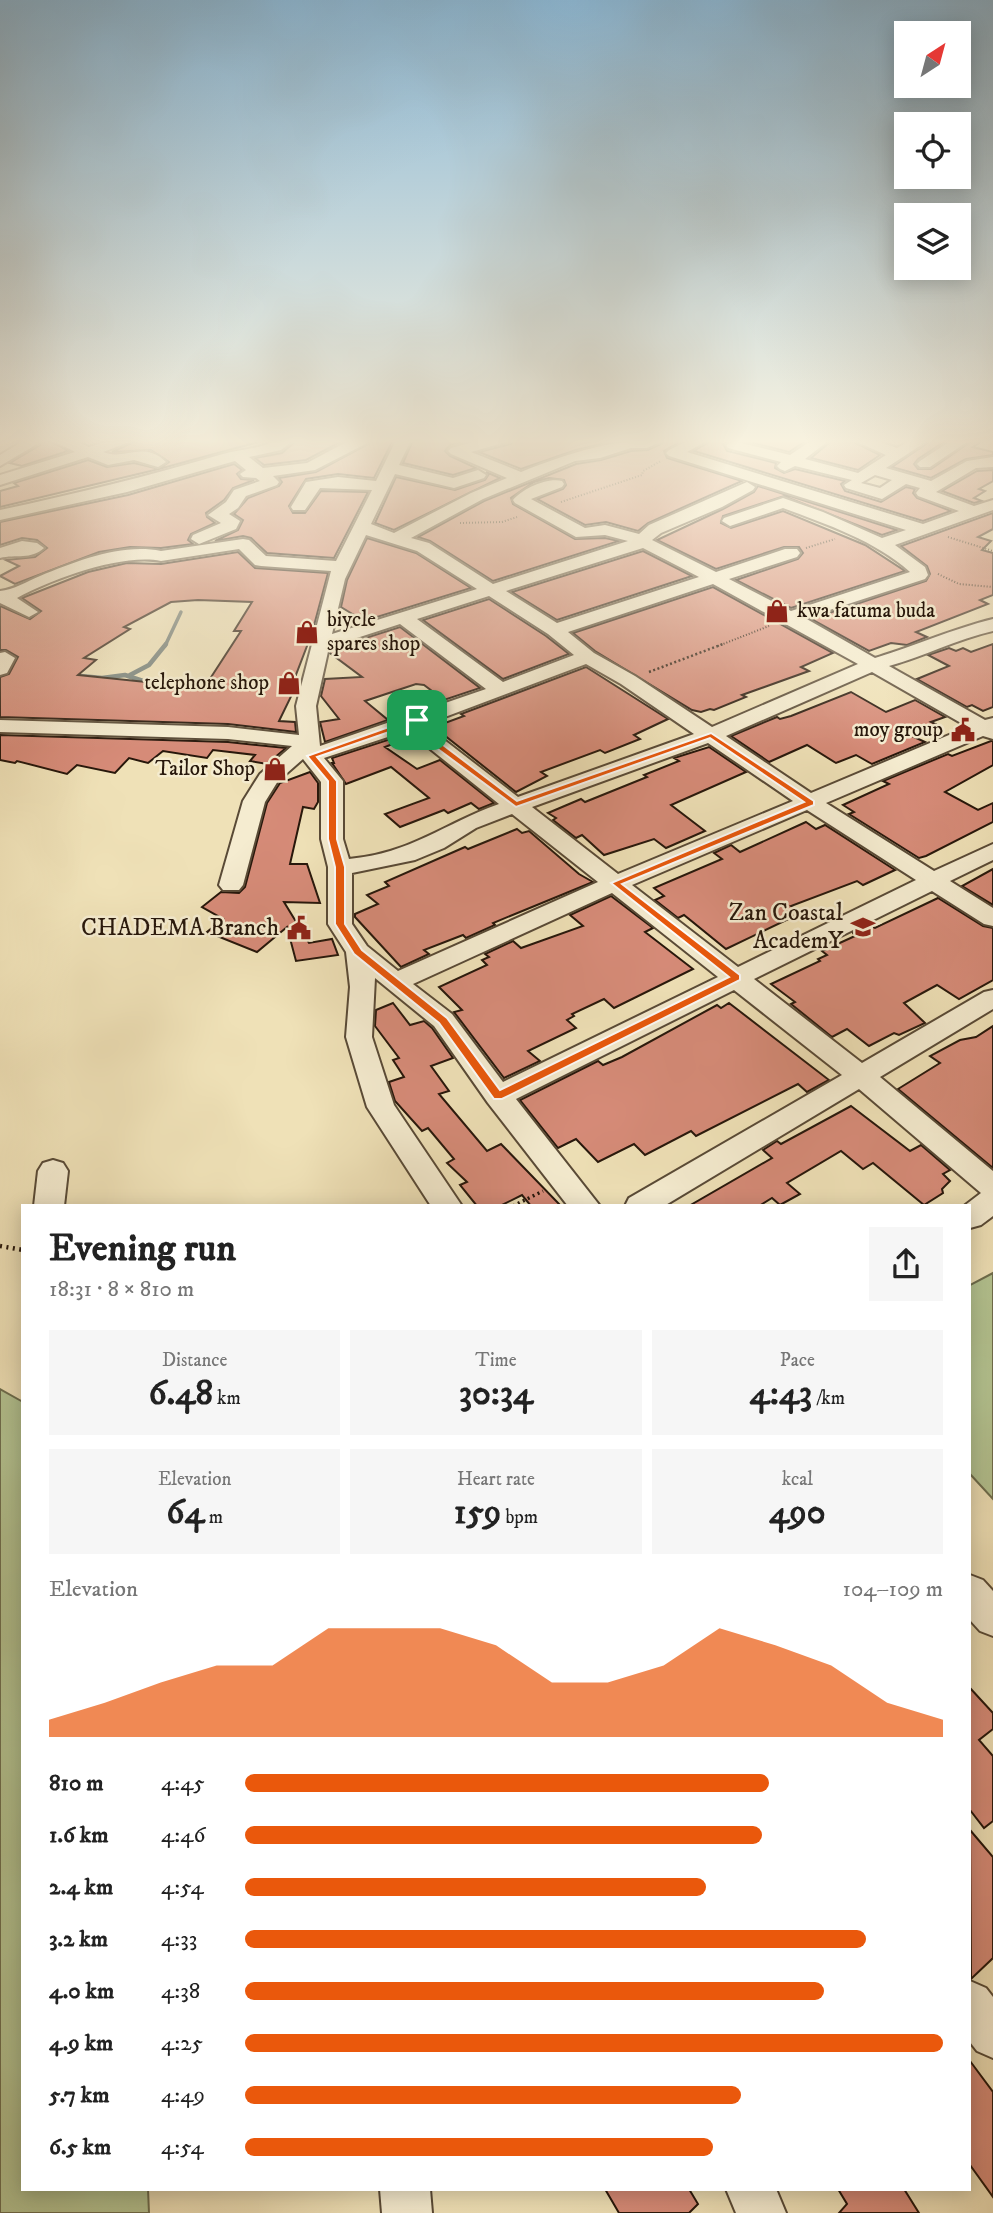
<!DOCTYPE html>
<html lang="en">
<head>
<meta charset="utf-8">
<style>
	body { margin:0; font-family:"IM FELL DW Pica",serif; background:#f6f6f6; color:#222; height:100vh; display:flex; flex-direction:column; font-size:26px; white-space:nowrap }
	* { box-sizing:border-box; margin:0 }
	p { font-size:23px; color:#767676 }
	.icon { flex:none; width:38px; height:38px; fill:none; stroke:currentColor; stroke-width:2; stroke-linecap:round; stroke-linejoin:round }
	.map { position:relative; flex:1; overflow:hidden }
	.drawer { position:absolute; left:21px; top:1204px; width:950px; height:987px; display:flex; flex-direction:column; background:#fff; border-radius:0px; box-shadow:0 4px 18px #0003 }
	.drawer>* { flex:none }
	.needle { width:46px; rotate:36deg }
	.tools { position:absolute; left:894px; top:21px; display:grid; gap:14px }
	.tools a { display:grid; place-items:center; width:77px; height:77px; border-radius:0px; background:#fff; box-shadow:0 4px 18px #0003; font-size:35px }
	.pin { position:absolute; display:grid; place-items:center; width:60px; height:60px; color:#fff; margin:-30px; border-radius:14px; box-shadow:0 4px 10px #0006 }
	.round { display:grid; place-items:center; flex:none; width:74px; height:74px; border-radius:0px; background:#f6f6f6 }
	.summary { display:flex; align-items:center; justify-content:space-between; height:119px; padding:0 28px }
	h1 { font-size:38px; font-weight:800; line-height:52px }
	.figures { display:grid; grid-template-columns:repeat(3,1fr); gap:10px; height:119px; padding:7px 28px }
	.figures div { display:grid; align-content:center; border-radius:0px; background:#f6f6f6; text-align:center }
	.figures b { font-size:35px; font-weight:800 }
	.figures small { font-size:19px; font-weight:400 }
	.figures p { font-size:19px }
	.chart { height:196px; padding:14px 28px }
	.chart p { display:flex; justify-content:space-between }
	.chart svg { width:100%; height:126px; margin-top:7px; fill:#ea580c; opacity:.7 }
	ul { padding:0 28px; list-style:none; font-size:23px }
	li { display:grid; grid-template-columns:112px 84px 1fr; align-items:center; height:52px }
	li i { height:18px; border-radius:9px; background:#ea580c }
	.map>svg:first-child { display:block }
	.green { fill:#b4c492; stroke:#6e6e4e; stroke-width:2 }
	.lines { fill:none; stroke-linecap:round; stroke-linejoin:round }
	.stream-far1 { stroke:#6e7973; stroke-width:3.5 }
	.stream { stroke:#6e7973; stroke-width:4.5 }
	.building { fill:#d68b78; stroke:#27170b; stroke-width:2; fill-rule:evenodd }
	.minor-casing { stroke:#594a36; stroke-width:4 }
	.path-far3 { stroke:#27170b; stroke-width:2; stroke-dasharray:1 2; stroke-linecap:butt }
	.path-far2 { stroke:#27170b; stroke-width:2.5; stroke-dasharray:2 2.5; stroke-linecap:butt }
	.path-far1 { stroke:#27170b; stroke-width:3.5; stroke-dasharray:2 3.5; stroke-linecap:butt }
	.path { stroke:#27170b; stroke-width:4.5; stroke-dasharray:2 4.5; stroke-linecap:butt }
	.minor { fill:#f5ecd0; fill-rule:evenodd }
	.route { fill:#ea580c; stroke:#fff; stroke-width:2; fill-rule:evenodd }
	.labels { text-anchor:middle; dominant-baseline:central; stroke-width:5; stroke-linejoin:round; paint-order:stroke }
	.far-poi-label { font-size:21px; fill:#27170b; stroke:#f5ecd0; text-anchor:end }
	.poi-label { font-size:24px; fill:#27170b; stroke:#f5ecd0; text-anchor:end }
</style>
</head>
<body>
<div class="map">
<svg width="993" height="2213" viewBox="0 0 993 2213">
	<rect width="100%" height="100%" fill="#efe1b7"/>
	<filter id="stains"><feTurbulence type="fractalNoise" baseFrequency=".00286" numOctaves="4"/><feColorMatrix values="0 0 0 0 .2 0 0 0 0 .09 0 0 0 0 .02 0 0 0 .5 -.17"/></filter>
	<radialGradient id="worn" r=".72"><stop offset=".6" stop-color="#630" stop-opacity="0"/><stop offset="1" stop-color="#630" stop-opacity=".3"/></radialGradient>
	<g class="green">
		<path d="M993 1273V1499L970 1474V1285Z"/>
		<path d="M0 1389 23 1402V2189H148L149 2213H0Z"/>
	</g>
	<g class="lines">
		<path class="stream-far1" d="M165 646 181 612"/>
		<g class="stream">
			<path d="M70 675 102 678 125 675 146 682 158 681"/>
			<path d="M130 675 149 665 166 644"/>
		</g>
	</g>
	<g class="building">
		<path d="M38 438H46L68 451 22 466 10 463 40 445Z"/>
		<path d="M142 438H273L159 469 169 462 151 450 112 452Z"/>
		<path d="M299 438H348L306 460 264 465 255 458 282 453Z"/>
		<path d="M379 438H394L374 478 338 474 306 479 289 506 293 513H305L321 491 368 492 334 558 267 553 251 538 243 536 215 541 238 530 243 520 234 514 248 498 279 486 282 482 279 478 316 472Z"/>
		<path d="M414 438H477L450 445 445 451 450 456 476 468 453 475 403 463Z"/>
		<path d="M514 438H630L576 450 521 469 479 452 511 444Z"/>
		<path d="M673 438H687L664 451 667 458 742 481 648 523 638 531 606 522 585 525 537 499 563 489 566 485 564 480 549 478 534 482 511 498 513 504 575 539 605 538 619 541 493 581 430 541 418 537 484 501 576 464 601 460 631 451 648 450Z"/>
		<path d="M715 438H810L789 452 734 438 723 444 727 451 776 463 775 468 784 473 795 469 845 481 841 484 845 491 881 502 906 487 915 489 913 493 917 498 951 511 923 521 694 451Z"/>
		<path d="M835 438H846L880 455 858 470 811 458Z"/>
		<path d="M935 438H950L918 459 914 464 918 469H931L976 438H987L973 447 993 452V455L966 459 931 478 892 467Z"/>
		<path d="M88 460 107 467 134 463 159 469 0 507V491L18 486 14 483Z"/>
		<path d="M234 464 242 470 237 474 241 479 254 480 233 488 224 500 206 513 207 517 215 523 191 534 188 540 193 544 161 548 130 547 99 552 15 584 0 576 19 566 6 560 35 557 47 548 37 540 22 538 0 545V522L128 495Z"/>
		<path d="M993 470V481L979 489 985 491 974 498 982 501 974 503 942 491 977 471Z"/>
		<path d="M486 472 500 478 394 530 375 523 396 477 455 490 485 480 489 474Z"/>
		<path d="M758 486 897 530 882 535 784 496 723 516 721 523 731 528 783 511 865 545 905 571 791 608 736 580 798 559 803 553 799 547H784L716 569 657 540 723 509 754 492Z"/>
		<path d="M993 513V529L978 537 991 541 982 550 993 553V595L980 600 988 604 916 632 927 637 907 645 891 643 869 651 811 619 926 581 930 574 927 566 901 546Z"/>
		<path d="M367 538 416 553 471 588 364 621 341 607 347 580Z"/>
		<path d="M643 551 692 576 557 620 512 592Z"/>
		<path d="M238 552 255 568 328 573 312 633 294 680H299L279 721 295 722 296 732 228 724 0 717V677L9 674 18 657 6 650H0V606L30 619 41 611 22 598 88 572 127 563 161 564ZM198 600 252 602 234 631H241L204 688 78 675 96 660 84 658 130 629 124 627 171 602Z"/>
		<path d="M713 587 833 653 801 667 809 671 742 695 746 697 714 710 710 709 701 712 692 710 595 651 573 633Z"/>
		<path d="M489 599 546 636 569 654 503 679 423 620Z"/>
		<path d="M400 627 480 688 444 700 424 685 416 684 365 701 388 720 325 742 320 722 339 719 321 696 325 679 362 677 330 653 331 649Z"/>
		<path d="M993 644V707L983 711 972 705 967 707 917 679 949 666 928 655 949 648 956 651 963 648 971 652Z"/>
		<path d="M586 667 668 719 634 735 640 739 605 753 600 750 541 772 547 776 516 792 434 727 464 716 461 714Z"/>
		<path d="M851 692 886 712 915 700 945 717 931 722 939 726 914 737 925 742 872 764 856 755 836 763 807 745 769 762 731 736 777 717 780 719 791 716Z"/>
		<path d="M406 734 410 737 385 747 417 769 440 760 494 803 479 809 471 803 448 813 444 810 400 827 385 814 429 798 391 767 346 784 332 763H334L332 758Z"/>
		<path d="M0 735 228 742 286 748 267 764 250 761 255 755 213 750 207 758 163 751 148 763 129 758 115 773 77 765 67 774 17 761 15 763 0 760Z"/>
		<path d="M991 741H993V765L945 792 978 810 993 803V822L926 856 919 858 849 814 854 812 843 805 889 784 883 781 948 754 952 756Z"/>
		<path d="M709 747 746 772 671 805 705 831 666 848 654 839 604 855 582 835 576 838 553 820 556 818 548 813 581 799 585 802 647 777 644 775 679 761 674 758Z"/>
		<path d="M310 772 318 783V802L314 809 303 807 290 864H307L320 903 284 902 309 943 332 939 338 955 296 961 287 927 257 952 207 932 223 919 202 907 221 892 239 893 245 887 267 803 280 783Z"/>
		<path d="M806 822 816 829 825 825 895 870 863 885 857 881 791 906 801 913 726 949 684 915 678 918 655 900 664 896 654 888 722 859 714 853 731 845 740 852Z"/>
		<path d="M517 829 522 833 529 831 579 874 593 882 493 923 495 925 466 938 463 935 424 950 429 954 401 967 355 917V914L378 904 367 895 389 886 385 882 465 847 468 849Z"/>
		<path d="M993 869V905L962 886Z"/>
		<path d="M611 896 653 928 645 932 693 969 614 1008 604 999 572 1014 574 1016 567 1020 576 1028 528 1051 540 1061 504 1078 454 1012 462 1010 439 987 487 965 482 960 489 957 485 954 513 941 521 948 583 926 570 915Z"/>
		<path d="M938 898 983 926 993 928V980L959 999 937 985 904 1003 925 1023 899 1035 894 1033 869 1046 847 1029 832 1037 791 1004 795 1002 771 984 820 961 818 959 827 955 822 951 855 936 853 933 869 925 875 928Z"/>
		<path d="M393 1003 410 1025 424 1021 432 1028 453 1058 431 1066 449 1091 439 1094 487 1151 501 1144 561 1206H531L522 1195 500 1206H477L460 1185 467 1182 447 1163 454 1159 428 1128 422 1131 395 1101 389 1082 404 1077 393 1060 399 1058 375 1026 376 1010Z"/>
		<path d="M729 1003 829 1080 807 1092 798 1084 696 1136 691 1131 645 1155 634 1144 598 1162 576 1139 558 1148 520 1100 598 1061 603 1065 622 1057 717 1005 721 1008Z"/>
		<path d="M993 1026V1168L898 1089 940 1063 930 1056 960 1040 976 1037Z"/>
		<path d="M851 1106 910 1151 921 1145 950 1170 943 1174 950 1181 942 1189 943 1193 924 1205 873 1163 863 1169 841 1151 787 1183 800 1194 780 1205 772 1198 759 1206H689L772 1158 763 1150 777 1141 781 1144Z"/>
		<path d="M970 1688 993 1713V1729L979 1740 993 1756V1821L984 1828 970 1810Z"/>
		<path d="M970 1830 993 1857V1958L971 1979Z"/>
		<path d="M970 2061 993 2092V2197L970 2165Z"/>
		<path d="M605 2189H689L698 2204 689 2213H619Z"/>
		<path d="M838 2189H904L919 2213H839L847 2204Z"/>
	</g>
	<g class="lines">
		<g class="minor-casing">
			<g id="minor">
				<path d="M14 438H34L39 443 0 466V455L20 443Z"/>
				<path d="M48 438H68L89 447 117 438H140L103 452C124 461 144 440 166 462L158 467 134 460 108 465 88 457 0 485V475L75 452Z"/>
				<path d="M279 438H296L281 450 249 457 263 468 307 463 354 438H377L315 470 273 476 279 482 277 485 246 496 238 508 229 514 240 521 236 529 199 544 191 539 193 535 221 523 208 515 226 502 234 490 260 481 256 478 243 477 240 474 246 470 235 461 127 492 0 520V510C75 494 149 476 223 454 241 449 263 449 279 438Z"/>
				<path d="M397 438H412L399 465 453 478 478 470 486 475 484 478 454 488 395 474 371 524 394 533 471 493 507 478 451 454 448 451 451 448 487 438H512L510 441 471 452 521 472C571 452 618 438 671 438L647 448H631L600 458 575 461 483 499 411 538 429 543 493 584 628 541 605 535 576 537 515 503 513 500C522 489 547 477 562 481L564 484 562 487 531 499 585 528 605 525 639 534 649 525 747 482 755 487 753 490 722 507 661 533 652 540 716 572 785 549H797L800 553 797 557 729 579 791 611 910 572C876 541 826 524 783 508L730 526 722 521 724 518 783 498 823 512 882 538 906 530 669 456 666 453 669 450 693 438H712L687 452 923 524 959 511 918 496 916 493 920 488 906 484 882 499 846 488 844 485 852 480 795 466 785 471 780 469 777 466 781 462 728 448 726 445 733 441 790 455 815 438H832L805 459 858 473 886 455 848 438H869L897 448 914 438H932L886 468 931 481 967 461 993 457V467L976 468 936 492 974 506 993 500V510L895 545 925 567 928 575 925 579 805 618 875 658C915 646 952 629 993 619V631C957 639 925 656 889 666L985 720 993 718V739L983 736 826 803 934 871 993 844V860L950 881 993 908V926L984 924 932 891 754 979 862 1063 984 992 993 990V1009L880 1077 993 1171V1216L981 1225 970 1228V1206H964L981 1193 859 1089 664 1206H625L629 1198 842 1075 734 990 516 1099 600 1206H568L488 1103 434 1026 375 978 372 1037 394 1105 462 1206H431L367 1107 346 1037 350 987 346 952 328 924V867L321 839V782L303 759 278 781 265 802 243 885 239 890H223L219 885 243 801 260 774 292 746 228 739 0 732V720L228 727 299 735 296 706 331 571 261 566 255 565 239 549 161 561C122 553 52 579 17 598L38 612 29 617 0 603V591C13 590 28 581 40 576 77 561 121 543 161 551L243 539 249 540 266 556 336 561 372 490 320 488 305 510H293L291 507 306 482 338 477 376 481ZM875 475 892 480 880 488 861 483ZM366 535 417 551 477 589 332 634 345 579ZM643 548 699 577 557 623 506 591ZM713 584 858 664 712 727 635 676 594 653 568 632ZM489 596 548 634 574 655 503 682 417 619ZM400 624 486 689 320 746 316 706 329 647ZM586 664 621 684 694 734 518 797 434 732 429 723ZM872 672 968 727 811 793 726 736ZM412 729 419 740 499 804C443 824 412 853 349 859L343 839V781L324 758ZM708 743 793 801 618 874 532 807ZM807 810 916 880 738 967 632 885ZM512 814 598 882 398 971 367 946 352 924V873L415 860 444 848 476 828ZM612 893 718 977 503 1082 452 1014 413 984Z"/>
				<path d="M955 438H973L930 467H920L917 464 920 461Z"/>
				<path d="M22 541 37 543 44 548C31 560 16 554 0 558V548Z"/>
				<path d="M5 652 15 658 7 673 0 675V653Z"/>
				<path d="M53 1160 63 1163 68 1171 64 1206H34L38 1171 43 1163Z"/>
				<path d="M970 1575 983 1580 993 1591V1636L980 1631 970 1620Z"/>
				<path d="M970 1981 986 1988 993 1997V2058L977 2051 970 2042Z"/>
				<path d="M380 2189H430L432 2213H382Z"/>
				<path d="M726 2189H776L786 2213H736Z"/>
			</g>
		</g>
		<g class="path-far3">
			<path d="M561 502 642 475 643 471 661 461"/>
			<path d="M460 523 502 522 517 517"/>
			<path d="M948 537 993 551"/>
			<path d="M806 548 835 539"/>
			<path d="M938 574 959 584 993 587"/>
			<path d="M718 646 769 626"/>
		</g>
		<path class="path-far2" d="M649 672 723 644"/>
		<path class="path-far1" d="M513 1206 543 1191"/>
		<path class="path" d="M0 1246 23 1250"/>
		<use href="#minor" class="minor"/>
	</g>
	<linearGradient id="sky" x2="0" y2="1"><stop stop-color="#8ab7d5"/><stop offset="0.59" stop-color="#f8f2df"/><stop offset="1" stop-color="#f8f2df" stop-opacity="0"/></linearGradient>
	<rect width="993" height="748" fill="url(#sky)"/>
	<path class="route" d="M417 717 430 735 517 801 711 733 814 801V805L622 884 740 975V980L502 1099H494L439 1023 354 954 335 924V867L328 839V781L307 756ZM415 723 423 738 516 807 710 738 804 802 611 883 729 977 500 1090 447 1018 362 950 345 924V867L337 839V781L317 757Z"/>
	<defs>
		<g id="shop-bare" transform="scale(1.89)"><path d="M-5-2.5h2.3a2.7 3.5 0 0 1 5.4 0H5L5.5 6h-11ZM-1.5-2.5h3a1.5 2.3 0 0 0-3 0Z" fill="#8f2418" stroke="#f5ecd0" stroke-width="2.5" paint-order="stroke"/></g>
		<g id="civic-bare" transform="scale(1.89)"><path d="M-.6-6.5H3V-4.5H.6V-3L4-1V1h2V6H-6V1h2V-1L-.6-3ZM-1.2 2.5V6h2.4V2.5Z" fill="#8f2418" stroke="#f5ecd0" stroke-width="2.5" paint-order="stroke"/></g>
		<g id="school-bare" transform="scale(1.89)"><path d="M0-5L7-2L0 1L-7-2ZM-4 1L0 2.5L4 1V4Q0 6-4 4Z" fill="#8f2418" stroke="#f5ecd0" stroke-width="2.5" paint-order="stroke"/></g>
	</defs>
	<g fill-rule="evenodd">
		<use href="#shop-bare" x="777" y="611"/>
		<use href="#shop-bare" x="307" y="632"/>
		<use href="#shop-bare" x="289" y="683"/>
		<use href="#civic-bare" x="963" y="730"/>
		<use href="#shop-bare" x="275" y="769"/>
		<use href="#school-bare" x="863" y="927"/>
		<use href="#civic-bare" x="299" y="928"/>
	</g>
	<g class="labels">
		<g class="far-poi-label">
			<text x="797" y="611" text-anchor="start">kwa fatuma buda</text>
			<text x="327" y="620" text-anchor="start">biycle<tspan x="327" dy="24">spares shop</tspan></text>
			<text x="269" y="683">telephone shop</text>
			<text x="943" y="730">moy group</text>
			<text x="255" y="769">Tailor Shop</text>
		</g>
		<g class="poi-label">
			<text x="843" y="913">Zan Coastal<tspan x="843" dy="28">AcademY</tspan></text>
			<text x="279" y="928">CHADEMA Branch</text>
		</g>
	</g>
	<rect width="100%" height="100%" filter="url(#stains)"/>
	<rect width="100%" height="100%" fill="url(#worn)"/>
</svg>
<div class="tools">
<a><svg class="needle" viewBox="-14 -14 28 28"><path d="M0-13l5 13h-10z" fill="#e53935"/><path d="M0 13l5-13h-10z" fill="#767676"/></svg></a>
<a><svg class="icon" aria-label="locate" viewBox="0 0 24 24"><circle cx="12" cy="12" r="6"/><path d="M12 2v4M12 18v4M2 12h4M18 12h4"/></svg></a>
<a><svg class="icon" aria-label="layers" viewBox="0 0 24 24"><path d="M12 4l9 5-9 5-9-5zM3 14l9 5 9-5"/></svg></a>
</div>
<div class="pin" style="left:417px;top:720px;background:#1e9e55"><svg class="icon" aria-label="arrive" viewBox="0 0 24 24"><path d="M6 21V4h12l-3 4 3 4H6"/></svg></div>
<section class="drawer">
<div class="summary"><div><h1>Evening run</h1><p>18:31 · 8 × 810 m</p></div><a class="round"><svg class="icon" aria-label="share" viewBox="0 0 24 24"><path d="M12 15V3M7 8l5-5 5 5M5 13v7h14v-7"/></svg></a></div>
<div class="figures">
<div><p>Distance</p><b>6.48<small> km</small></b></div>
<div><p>Time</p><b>30:34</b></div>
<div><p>Pace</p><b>4:43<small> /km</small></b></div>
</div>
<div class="figures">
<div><p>Elevation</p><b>64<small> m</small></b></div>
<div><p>Heart rate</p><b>159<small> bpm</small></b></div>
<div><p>kcal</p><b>490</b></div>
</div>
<div class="chart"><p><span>Elevation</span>104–109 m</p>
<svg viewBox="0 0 160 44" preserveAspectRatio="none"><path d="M0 44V38L10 32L20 25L30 19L40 19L50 6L60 6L70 6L80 12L90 25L100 25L110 19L120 6L130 12L140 19L150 32L160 38V44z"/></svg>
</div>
<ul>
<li><b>810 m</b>4:45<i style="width:75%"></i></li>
<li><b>1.6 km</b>4:46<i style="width:74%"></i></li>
<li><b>2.4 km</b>4:54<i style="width:66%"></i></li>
<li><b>3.2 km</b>4:33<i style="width:89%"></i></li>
<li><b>4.0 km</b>4:38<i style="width:83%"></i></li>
<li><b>4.9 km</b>4:25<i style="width:100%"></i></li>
<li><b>5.7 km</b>4:49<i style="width:71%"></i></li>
<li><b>6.5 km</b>4:54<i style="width:67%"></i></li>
</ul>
</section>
</div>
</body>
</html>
